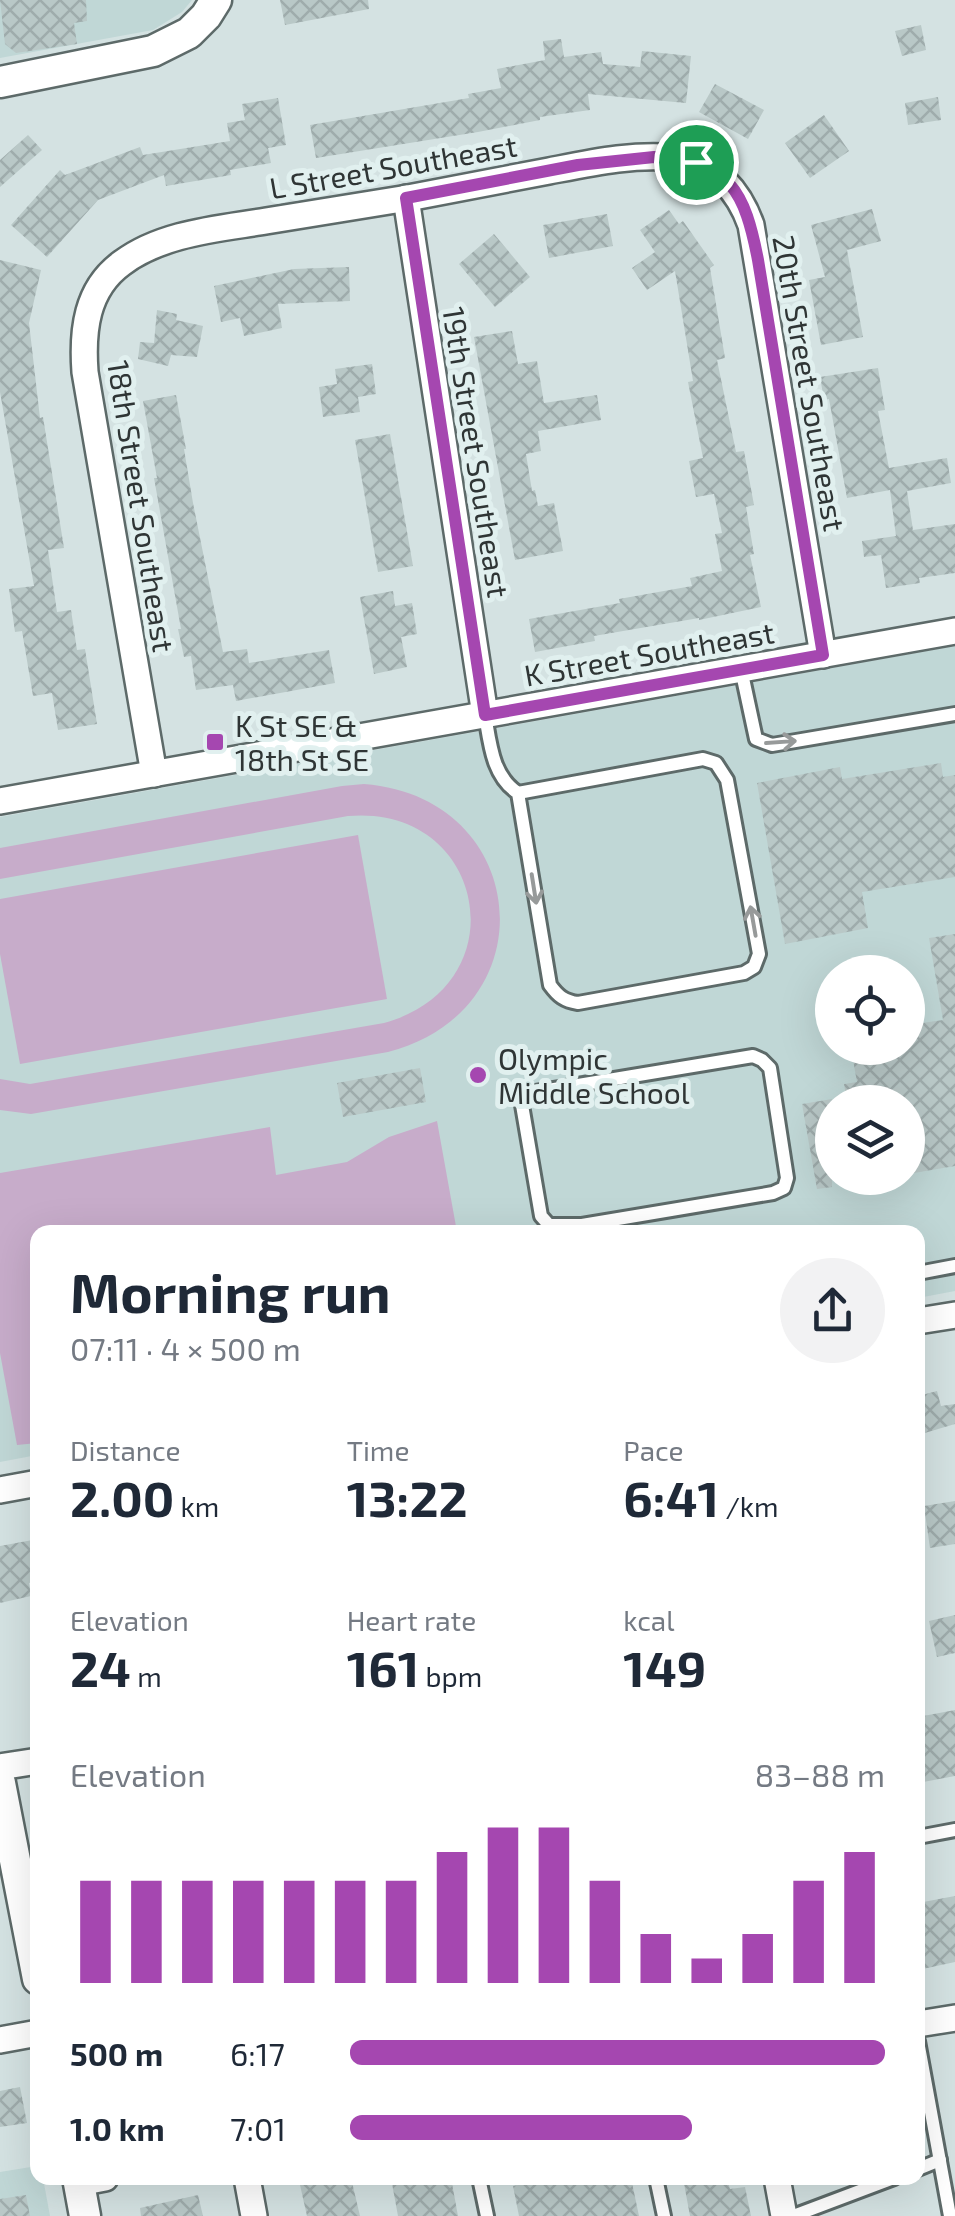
<!DOCTYPE html>
<html lang="en">
<head>
<meta charset="utf-8">
<style>
	body { margin:0; font-family:"Exo 2",sans-serif; background:#f2f2f3; color:#1f2937; height:100vh; display:flex; flex-direction:column; font-size:38px; white-space:nowrap }
	* { box-sizing:border-box; margin:0 }
	p { font-size:32px; color:#747a83 }
	.icon { flex:none; width:55px; height:55px; fill:none; stroke:currentColor; stroke-width:2; stroke-linecap:round; stroke-linejoin:round }
	.map { position:relative; flex:1; overflow:hidden }
	.sheet { position:absolute; left:30px; top:1225px; width:895px; height:960px; display:flex; flex-direction:column; background:#fff; border-radius:20px; box-shadow:0 10px 40px #0002 }
	.sheet>* { flex:none }
	.tools { position:absolute; left:815px; top:955px; display:grid; gap:20px }
	.tools a { display:grid; place-items:center; width:110px; height:110px; border-radius:50%; background:#fff; box-shadow:0 10px 40px #0002; font-size:50px }
	.pin { position:absolute; display:grid; place-items:center; width:85px; height:85px; color:#fff; margin:-42px; border:5px solid #fff; border-radius:50%; box-shadow:0 2px 10px #0007 }
	.round { display:grid; place-items:center; flex:none; width:105px; height:105px; border-radius:52px; background:#f2f2f3 }
	.overview { display:flex; align-items:center; justify-content:space-between; height:170px; padding:0 40px }
	h1 { font-size:55px; font-weight:700; line-height:75px }
	.figures { display:grid; grid-template-columns:repeat(3,1fr); gap:15px; height:170px; padding:10px 40px }
	.figures div { display:grid; align-content:center }
	.figures b { font-size:50px; font-weight:700 }
	.figures small { font-size:28px; font-weight:400 }
	.figures p { font-size:28px }
	.chart { height:280px; padding:20px 40px }
	.chart p { display:flex; justify-content:space-between }
	.chart svg { width:100%; height:180px; margin-top:10px; stroke:#a547b0; stroke-width:6 }
	ul { padding:0 40px; list-style:none; font-size:32px }
	li { display:grid; grid-template-columns:160px 120px 1fr; align-items:center; height:75px }
	li i { height:25px; border-radius:12px; background:#a547b0 }
	.map>svg:first-child { display:block }
	.built { fill:#c0d7d6; fill-rule:evenodd }
	.green { fill:#c7acca }
	.building { fill:url(#building-cross-hatch) }
	.lines { fill:none; stroke-linecap:round; stroke-linejoin:round }
	.service-casing { stroke:#5d6a69; stroke-width:18 }
	.minor-casing { stroke:#5d6a69; stroke-width:30 }
	.tertiary-casing { stroke:#5d6a69; stroke-width:35 }
	.service { stroke:#fff; stroke-width:12 }
	.minor { stroke:#fff; stroke-width:25 }
	.tertiary { stroke:#fff; stroke-width:30 }
	.oneway { stroke:#979a9a }
	.route-casing { stroke:#fff; stroke-width:20 }
	.route { stroke:#a547b0; stroke-width:12 }
	.poi-dot { fill:#a547b0; stroke:#e1f0ef; stroke-width:4 }
	.labels { text-anchor:middle; dominant-baseline:central; stroke-width:10; stroke-linejoin:round; paint-order:stroke }
	.street-label { font-size:30px; fill:#2f3535; stroke:#e1f0ef }
	.poi-label { font-size:30px; fill:#2f3535; stroke:#e1f0ef; text-anchor:start }
</style>
</head>
<body>
<div class="map">
<svg width="955" height="2216" viewBox="0 0 955 2216">
	<defs>
		<pattern id="building-cross-hatch" width="8" height="8" patternUnits="userSpaceOnUse" patternTransform="scale(2.5)"><rect width="8" height="8" fill="#b9c8c7"/><path d="M0 0l8 8M0 8l8-8" fill="none" stroke="#9facac"/></pattern>
	</defs>
	<rect width="100%" height="100%" fill="#d4e2e2"/>
	<g class="built">
		<path d="M0 0H192L182 12 153 30 0 58Z"/>
		<path d="M955 646V1291L918 1298V1232H38L37 1455 0 1462V817ZM832 972H908V1048H832ZM832 1102H908V1178H832Z"/>
		<path d="M37 2166 38 2178H43L50 2216H0V2172Z"/>
	</g>
	<g class="green">
		<path d="M364 784C531 797 550 1010 388 1052L31 1114 0 1110V1079L30 1084 384 1023C520 986 487 804 348 816L0 879V848L342 786Z"/>
		<path d="M358 835 387 999 20 1064 0 954V899Z"/>
		<path d="M437 1121 457 1232H38L37 1443 17 1445 0 1353V1173L270 1127 276 1175 347 1162 389 1137Z"/>
	</g>
	<g class="building">
		<path d="M0 0H86L87 21 74 23 77 44 16 53 5 44Z"/>
		<path d="M280 0H368L369 9 285 25Z"/>
		<path d="M921 25 926 50 902 56 895 31Z"/>
		<path d="M561 39 564 57 601 52 603 64 640 67 642 51 691 56 686 103 588 94 590 110 540 117V120L478 132 316 158 310 125 469 98 468 94 501 88 497 69 545 60 543 41Z"/>
		<path d="M715 84 764 110 748 139 699 112Z"/>
		<path d="M938 97 941 120 908 125 905 103Z"/>
		<path d="M278 98 286 145 268 148 271 163 230 170 231 175 166 186 164 175 98 200 47 257 11 225 60 170 65 175 140 147 143 155 230 141 227 123 245 120 242 104Z"/>
		<path d="M824 115 849 151 810 178 785 143Z"/>
		<path d="M28 135 42 150 0 187V160Z"/>
		<path d="M872 209 881 241 847 250 863 337 821 345 809 280 825 277 811 225Z"/>
		<path d="M669 210 679 224 683 221 714 265 710 268 725 358 717 360 736 452 744 451 754 505 746 507 754 554 750 555 761 607 699 620V618L594 636 595 641 535 652 529 619 620 603 619 599 692 586 690 578 722 571 715 534 722 533 714 494 696 497 689 461 703 458 688 382 693 381 675 271 647 290 632 268 655 252 640 230Z"/>
		<path d="M607 214 613 246 549 258 543 225Z"/>
		<path d="M494 234 530 277 495 307 459 264Z"/>
		<path d="M0 260 41 270 29 323 40 418 43 417 64 548 48 550 57 612 71 610 77 650 85 649 97 724 58 730 52 693 33 696 22 631 15 632 9 589 34 586 0 392Z"/>
		<path d="M349 267 350 301 278 304 282 328 244 336 240 318 221 322 214 286 294 269Z"/>
		<path d="M157 310 177 314 176 320 203 326 197 357 171 355 168 366 138 359 140 342 154 343Z"/>
		<path d="M512 331 518 364 537 361 544 403 597 395 601 420 538 431 541 451 526 454 532 491 535 490 538 506 554 503 563 551 515 560 474 337Z"/>
		<path d="M372 364 376 394 358 397 360 412 323 417 319 387 337 384 335 369Z"/>
		<path d="M878 368 885 410 878 411 889 468 947 458 951 483 907 491 913 530 955 524V573L919 578 920 583 886 588 881 555 864 557 862 541 896 536 890 490 847 498 829 399 824 400 820 377Z"/>
		<path d="M176 395 186 449H184L193 503 223 652 247 649 249 663 329 650 335 683 236 701 233 685 196 690 191 656 184 657 178 629H181L154 478H157L143 401Z"/>
		<path d="M390 434 413 566 378 572 355 440Z"/>
		<path d="M393 591 395 606 412 603 417 634 401 637 407 667 374 674 360 597Z"/>
		<path d="M941 763 943 777 955 775V877L862 892 868 928 785 944 757 783 840 767 842 779Z"/>
		<path d="M955 934V1166L908 1174V1102H847L844 1084 857 1082 851 1049 908 1048V1025L943 1020 929 938Z"/>
		<path d="M420 1068 426 1102 343 1117 337 1083Z"/>
		<path d="M832 1099V1187L817 1189 802 1104Z"/>
		<path d="M937 1391 941 1406 955 1404V1424L918 1435V1396Z"/>
		<path d="M955 1501V1544L930 1548 924 1506Z"/>
		<path d="M38 1539V1581L29 1583 31 1596 0 1603V1546Z"/>
		<path d="M955 1615V1653L937 1657 929 1621Z"/>
		<path d="M955 1710V1776L918 1783V1717Z"/>
		<path d="M955 1896V1962L918 1970V1903Z"/>
		<path d="M20 2087 27 2123 0 2127V2091Z"/>
		<path d="M335 2178H351L360 2216H307L300 2185Z"/>
		<path d="M391 2178H451L458 2216H398Z"/>
		<path d="M527 2178H631L639 2216H519L513 2186 528 2183Z"/>
		<path d="M683 2178H727L730 2189 745 2187 751 2216H690Z"/>
		<path d="M26 2195 30 2216H0V2199Z"/>
		<path d="M198 2195 203 2216H141L140 2208Z"/>
	</g>
	<g class="lines">
		<g class="service-casing">
			<g id="service">
				<path d="M741 669 756 739 772 745 955 714"/>
				<path d="M485 715C490 743 492 776 518 793L550 985C558 996 564 1001 578 1003L744 973 754 967 759 954 727 780 716 763 703 759 518 793"/>
				<path d="M753 1056 762 1060 770 1068 787 1178 784 1188 773 1193 582 1225H549L541 1216 522 1105 525 1097 536 1092Z"/>
				<path d="M918 1273 955 1266"/>
				<path d="M918 1837 955 1830"/>
				<path d="M918 2041 950 2216"/>
				<path d="M918 2169 940 2160"/>
				<path d="M479 2178 487 2216"/>
				<path d="M656 2178 664 2216"/>
				<path d="M793 2216 894 2178"/>
			</g>
		</g>
		<g class="minor-casing">
			<g id="minor">
				<path d="M406 198 485 715"/>
				<path d="M154 774 85 372C82 331 86 289 122 263 162 233 218 229 266 221 313 213 361 206 408 198 455 189 502 180 549 171 590 163 635 153 677 158 715 163 739 191 751 225L823 655"/>
				<path d="M0 801 955 631"/>
				<path d="M918 1321 955 1315"/>
				<path d="M0 1490 38 1483"/>
				<path d="M0 1767 38 1761"/>
				<path d="M918 2024 955 2018"/>
				<path d="M0 2040 38 2033"/>
				<path d="M247 2178 254 2216"/>
				<path d="M777 2178 784 2216"/>
				<path d="M79 2183 105 2178"/>
			</g>
		</g>
		<g class="tertiary-casing">
			<g id="tertiary">
				<path d="M0 82 153 51 189 33 206 16 216 0"/>
				<path d="M0 1783 38 1979"/>
				<path d="M78 2178 85 2216"/>
			</g>
		</g>
		<use href="#service" class="service"/>
		<use href="#minor" class="minor"/>
		<use href="#tertiary" class="tertiary"/>
	</g>
	<defs><path id="oneway-shaft" d="M-6 0H5M1.5-3L5.5 0L1.5 3" fill="none" stroke-width="1.6" stroke-linecap="round" stroke-linejoin="round" transform="scale(2.5)"/></defs>
	<g class="oneway">
		<use href="#oneway-shaft" transform="translate(781 742) rotate(-4)"/>
		<use href="#oneway-shaft" transform="translate(534 889) rotate(81)"/>
		<use href="#oneway-shaft" transform="translate(753 921) rotate(-100)"/>
	</g>
	<g class="lines">
		<g class="route-casing">
			<path id="route" d="M654 157C730 160 745 192 758 260L823 655 485 715 406 198 578 165Z"/>
		</g>
		<use href="#route" class="route"/>
	</g>
	<g class="poi-dot">
		<rect x="205" y="732" width="20" height="20" rx="5"/>
		<circle cx="478" cy="1075" r="10"/>
	</g>
	<g class="labels">
		<g class="street-label">
			<text transform="translate(393 166) rotate(-10)">L Street Southeast</text>
			<text transform="translate(810 383) rotate(80)">20th Street Southeast</text>
			<text transform="translate(477 452) rotate(81)">19th Street Southeast</text>
			<text transform="translate(142 506) rotate(81)">18th Street Southeast</text>
			<text transform="translate(649 653) rotate(-10)">K Street Southeast</text>
		</g>
		<g class="poi-label">
			<text x="235" y="725">K St SE &amp;<tspan x="235" dy="34">18th St SE</tspan></text>
			<text x="498" y="1058">Olympic<tspan x="498" dy="34">Middle School</tspan></text>
		</g>
	</g>
</svg>
<div class="tools">
<a><svg class="icon" aria-label="locate" viewBox="0 0 24 24"><circle cx="12" cy="12" r="6"/><path d="M12 2v4M12 18v4M2 12h4M18 12h4"/></svg></a>
<a><svg class="icon" aria-label="layers" viewBox="0 0 24 24"><path d="M12 4l9 5-9 5-9-5zM3 14l9 5 9-5"/></svg></a>
</div>
<div class="pin" style="left:696px;top:162px;background:#1e9e55"><svg class="icon" aria-label="arrive" viewBox="0 0 24 24"><path d="M6 21V4h12l-3 4 3 4H6"/></svg></div>
<section class="sheet">
<div class="overview"><div><h1>Morning run</h1><p>07:11 · 4 × 500 m</p></div><a class="round"><svg class="icon" aria-label="share" viewBox="0 0 24 24"><path d="M12 15V3M7 8l5-5 5 5M5 13v7h14v-7"/></svg></a></div>
<div class="figures">
<div><p>Distance</p><b>2.00<small> km</small></b></div>
<div><p>Time</p><b>13:22</b></div>
<div><p>Pace</p><b>6:41<small> /km</small></b></div>
</div>
<div class="figures">
<div><p>Elevation</p><b>24<small> m</small></b></div>
<div><p>Heart rate</p><b>161<small> bpm</small></b></div>
<div><p>kcal</p><b>149</b></div>
</div>
<div class="chart"><p><span>Elevation</span>83–88 m</p>
<svg viewBox="0 0 160 44" preserveAspectRatio="none"><path d="M5 44V19M15 44V19M25 44V19M35 44V19M45 44V19M55 44V19M65 44V19M75 44V12M85 44V6M95 44V6M105 44V19M115 44V32M125 44V38M135 44V32M145 44V19M155 44V12"/></svg>
</div>
<ul>
<li><b>500 m</b>6:17<i style="width:100%"></i></li>
<li><b>1.0 km</b>7:01<i style="width:64%"></i></li>
</ul>
</section>
</div>
</body>
</html>
